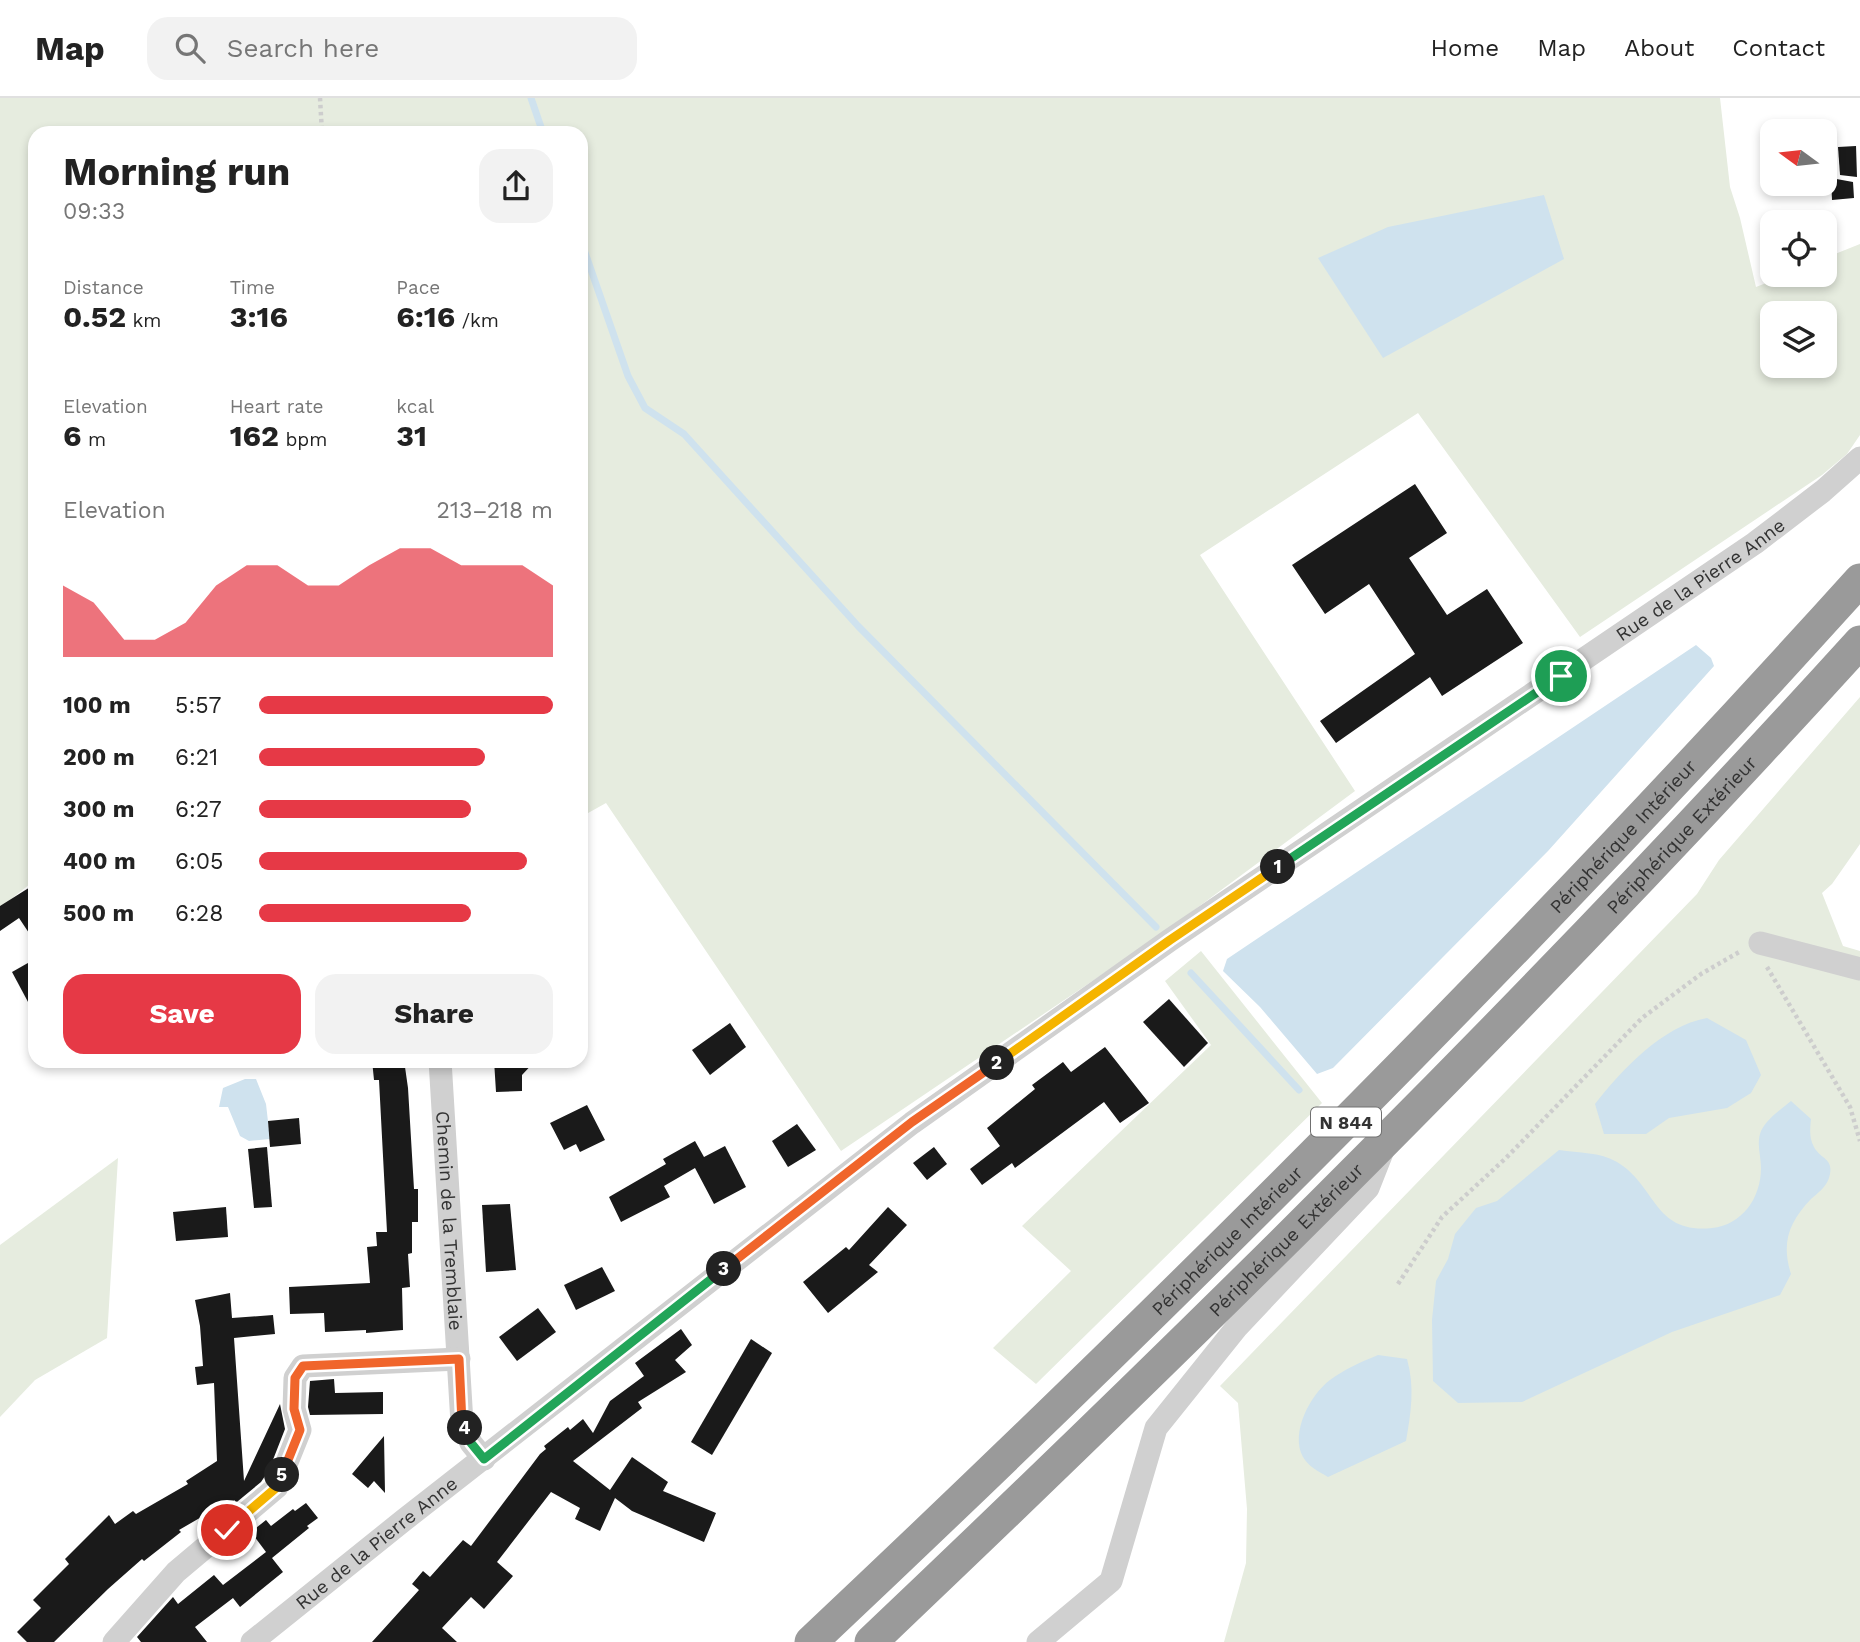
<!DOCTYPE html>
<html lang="en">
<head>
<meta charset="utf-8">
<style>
	body { margin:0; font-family:"Work Sans",sans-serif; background:#f2f2f2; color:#222; height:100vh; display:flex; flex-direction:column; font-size:26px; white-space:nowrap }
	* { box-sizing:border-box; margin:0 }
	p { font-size:23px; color:#767676 }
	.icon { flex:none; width:38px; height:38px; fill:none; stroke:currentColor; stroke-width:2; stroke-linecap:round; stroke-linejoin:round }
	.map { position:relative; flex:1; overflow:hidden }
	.details { position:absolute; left:28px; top:28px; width:560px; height:942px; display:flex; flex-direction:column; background:#fff; border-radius:21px; box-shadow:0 4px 10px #0003 }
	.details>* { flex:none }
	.needle { width:46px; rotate:285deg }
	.buttons { position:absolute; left:1760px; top:21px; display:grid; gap:14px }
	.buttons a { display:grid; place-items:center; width:77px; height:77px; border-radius:14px; background:#fff; box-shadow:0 4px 10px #0003; font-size:35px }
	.pin { position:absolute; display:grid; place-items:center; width:60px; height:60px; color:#fff; margin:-30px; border:4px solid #fff; border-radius:50%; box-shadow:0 2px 7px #0007 }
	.km { position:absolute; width:35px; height:35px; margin:-18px; border-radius:50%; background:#222; color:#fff; font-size:19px; line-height:35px; text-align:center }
	.round { display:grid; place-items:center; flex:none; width:74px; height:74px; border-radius:21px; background:#f2f2f2 }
	.headline { display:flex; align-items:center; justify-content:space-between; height:119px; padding:0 35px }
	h1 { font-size:38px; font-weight:700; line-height:52px }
	.figures { display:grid; grid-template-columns:repeat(3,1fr); gap:10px; height:119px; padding:7px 35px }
	.figures div { display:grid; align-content:center }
	.figures b { font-size:30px; font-weight:700 }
	.figures small { font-size:19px; font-weight:400 }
	.figures p { font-size:19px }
	.chart { height:196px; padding:14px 35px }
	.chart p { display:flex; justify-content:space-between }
	.chart svg { width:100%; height:126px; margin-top:7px; fill:#e63946; opacity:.7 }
	.action { display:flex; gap:14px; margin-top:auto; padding:14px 35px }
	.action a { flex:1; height:80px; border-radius:21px; background:#e63946; color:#fff; font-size:28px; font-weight:700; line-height:80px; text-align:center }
	.action a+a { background:#f2f2f2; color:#222 }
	ul { padding:0 35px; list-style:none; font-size:23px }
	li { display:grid; grid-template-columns:112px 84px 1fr; align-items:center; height:52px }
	li i { height:18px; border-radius:9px; background:#e63946 }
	header { display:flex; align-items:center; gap:42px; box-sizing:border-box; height:98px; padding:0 35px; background:#fff; border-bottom:2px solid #e0e0e0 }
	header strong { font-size:33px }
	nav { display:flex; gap:38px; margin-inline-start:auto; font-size:24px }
	.search { width:490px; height:63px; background:#f2f2f2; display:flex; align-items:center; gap:18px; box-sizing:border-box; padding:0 24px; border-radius:21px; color:#767676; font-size:26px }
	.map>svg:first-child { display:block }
	.green { fill:#e6ecdf; fill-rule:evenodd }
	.water { fill:#cfe2ee }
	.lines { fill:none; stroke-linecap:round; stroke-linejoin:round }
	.stream { stroke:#cfe2ee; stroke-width:7 }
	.building { fill:#1a1a1a }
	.path { stroke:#cdcdcd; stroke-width:4.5; stroke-dasharray:3.5 3.5; stroke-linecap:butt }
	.minor { stroke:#d0d0d0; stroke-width:23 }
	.highway { stroke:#9a9a9a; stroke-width:33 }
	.split-1-casing { stroke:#fff; stroke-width:14 }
	.split-2-casing { stroke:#fff; stroke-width:14 }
	.split-3-casing { stroke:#fff; stroke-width:14 }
	.split-4-casing { stroke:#fff; stroke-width:14 }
	.split-5-casing { stroke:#fff; stroke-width:14 }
	.split-6-casing { stroke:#fff; stroke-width:14 }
	.split-1 { stroke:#22a559; stroke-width:9 }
	.split-2 { stroke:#f5b400; stroke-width:9 }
	.split-3 { stroke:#f0652b; stroke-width:9 }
	.split-4 { stroke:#22a559; stroke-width:9 }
	.split-5 { stroke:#f0652b; stroke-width:9 }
	.split-6 { stroke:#f5b400; stroke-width:9 }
	.labels { text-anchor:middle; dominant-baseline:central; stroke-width:7; stroke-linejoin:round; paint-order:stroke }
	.shield { fill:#fff; stroke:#707070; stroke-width:2 }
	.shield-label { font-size:18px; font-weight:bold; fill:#333 }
	.street-label { font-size:19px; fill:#333; stroke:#fff }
</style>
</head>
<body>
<header>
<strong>Map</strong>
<div class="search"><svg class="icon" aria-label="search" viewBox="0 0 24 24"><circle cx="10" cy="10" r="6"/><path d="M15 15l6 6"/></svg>Search here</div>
<nav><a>Home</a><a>Map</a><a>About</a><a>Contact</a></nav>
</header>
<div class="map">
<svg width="1860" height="1544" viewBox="0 0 1860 1544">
	<rect width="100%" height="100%" fill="#fff"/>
	<g class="green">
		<path d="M0 0H1720L1730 89 1740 120 1756 189 1786 177H1825V160L1860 146V337L1847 356 1822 377 1580 539 1418 315 1200 457 1355 693 1159 838 841 1053 606 705 581 719V35H35V782L0 810ZM1773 215H1825V268H1773Z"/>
		<path d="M1860 599V746L1832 786 1822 795 1843 848 1860 853V1544H1224L1246 1465 1247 1411 1238 1305 1220 1288 1697 796 1719 762Z"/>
		<path d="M1201 853 1322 1005 1036 1286 993 1250 1071 1173 1022 1128 1211 947 1165 883Z"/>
		<path d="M118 1060 107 1240 35 1282 0 1319V1147Z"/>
	</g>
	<g class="water">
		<path d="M1544 97 1564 161 1383 260 1318 160 1388 129Z"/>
		<path d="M1696 547 1711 560 1714 568 1548 753 1333 970 1317 976 1260 909 1223 873 1227 861Z"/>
		<path d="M1707 920 1746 942 1761 977 1751 995 1727 1010 1669 1020 1646 1036H1604L1595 1006C1622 972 1662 928 1707 920Z"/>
		<path d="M245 981H256L266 1006 270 1041 249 1043 240 1038 228 1009H219L223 990Z"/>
		<path d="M1791 1003 1811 1021C1810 1031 1809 1040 1814 1049 1821 1062 1835 1060 1829 1080 1826 1089 1818 1095 1811 1101 1789 1124 1781 1145 1791 1176L1780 1197 1672 1234 1522 1304 1458 1305 1433 1283 1432 1222 1436 1183 1448 1161 1455 1136 1476 1110 1497 1103 1559 1052C1579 1055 1600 1054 1617 1064 1657 1088 1653 1136 1712 1130 1742 1127 1761 1100 1761 1070 1761 1057 1756 1046 1761 1033 1767 1021 1780 1012 1791 1003Z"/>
		<path d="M1378 1257 1407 1261C1415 1289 1411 1315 1406 1343L1328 1379C1318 1373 1309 1369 1303 1359 1290 1335 1310 1297 1330 1282 1345 1271 1361 1264 1378 1257Z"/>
	</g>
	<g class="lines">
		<g class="stream">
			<path d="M531 0 543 35"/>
			<path d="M581 143 628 278 645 310 684 336 858 528 1156 829"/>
			<path d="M1191 875 1299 992"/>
		</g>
	</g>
	<g class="building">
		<path d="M1856 48 1857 79 1840 77 1838 49Z"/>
		<path d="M1831 80 1853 84 1854 100 1832 102Z"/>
		<path d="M1415 386 1447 435 1409 460 1447 517 1487 491 1523 545 1442 598 1430 579 1336 645 1320 623 1415 556 1369 486 1325 516 1292 467Z"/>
		<path d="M35 786V844L19 820 0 833V808Z"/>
		<path d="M35 861V917L12 874Z"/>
		<path d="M1169 901 1208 945 1184 969 1143 924Z"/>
		<path d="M730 925 746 949 710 977 692 952Z"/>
		<path d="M1105 949 1149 1005 1120 1025 1104 1004 1015 1070 1012 1065 982 1087 970 1071 1000 1048 987 1030 1035 991 1032 987 1063 964 1071 974Z"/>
		<path d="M372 962H404L408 990 414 1091H418V1124H412V1155L408 1156 410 1189 402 1190 403 1232 366 1235V1232L325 1234 324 1215 290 1216 289 1189 370 1185 367 1149 377 1148 376 1134H387L379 982H374Z"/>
		<path d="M494 962H536L522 977V993L496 994Z"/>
		<path d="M587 1007 605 1042 580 1054 576 1046 564 1052 550 1025Z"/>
		<path d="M299 1020 301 1046 270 1049 268 1023Z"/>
		<path d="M797 1026 816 1052 788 1069 772 1043Z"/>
		<path d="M695 1043 704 1059 725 1048 746 1089 714 1106 695 1070 664 1088 670 1099 621 1124 609 1099 666 1066 663 1061Z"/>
		<path d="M267 1049 272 1109 254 1110 248 1051Z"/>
		<path d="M934 1049 947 1066 927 1082 913 1065Z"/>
		<path d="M510 1106 516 1172 486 1174 482 1107Z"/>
		<path d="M226 1109 228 1139 176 1143 173 1114Z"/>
		<path d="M888 1109 907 1127 869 1167 878 1174 828 1215 803 1184 846 1149 849 1152Z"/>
		<path d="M602 1169 615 1193 576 1212 564 1187Z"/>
		<path d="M230 1195 232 1220 273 1217 275 1236 234 1240 244 1383 280 1306 285 1331 269 1372 261 1384 232 1408 235 1402 230 1405 229 1403 179 1432 181 1434 144 1463 142 1461 108 1491 54 1544H27L17 1534 41 1510 33 1502 69 1466 65 1461 109 1417 115 1426 133 1413 136 1416 188 1386 186 1383 217 1363 214 1285 197 1287 195 1269 203 1268 200 1228 195 1202Z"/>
		<path d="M538 1210 556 1234 517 1263 499 1239Z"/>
		<path d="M681 1231 692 1247 675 1262 686 1274 638 1304 642 1310 573 1363 610 1392 632 1359 668 1384 663 1393 716 1415 704 1444 632 1413 615 1400 600 1433 575 1421 580 1410 551 1394 497 1464 513 1478 484 1511 471 1499 442 1530 457 1544H372L419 1492 412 1486 423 1473 430 1479 463 1442 471 1448 540 1356 546 1351 544 1348 568 1329 570 1332 583 1321 593 1335 610 1303 644 1278 635 1265Z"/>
		<path d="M751 1241 772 1255 712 1357 691 1344Z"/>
		<path d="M334 1281 335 1295 383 1294V1316L310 1317 308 1309 310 1283Z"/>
		<path d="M384 1338 385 1395 374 1383 368 1390 352 1376Z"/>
		<path d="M306 1405 318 1420 307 1428 309 1430 272 1460 283 1474 240 1509 233 1500 195 1529 207 1544H141L137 1539 173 1499 178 1506 214 1477 223 1487 266 1454 251 1434 266 1422 271 1428 293 1411 295 1413Z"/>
	</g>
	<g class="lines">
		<g class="path">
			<path d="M320 0 322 35"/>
			<path d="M1767 869 1850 1009 1860 1043"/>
			<path d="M1398 1186 1442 1119 1506 1060 1642 920 1701 876 1741 853"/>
		</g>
		<g class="minor">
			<path d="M1760 845 1860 871"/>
			<path id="s1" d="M440 962 462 1325 471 1345 484 1361"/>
			<path d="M114 1544 176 1474 277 1389 300 1332 294 1311 295 1280 303 1268 459 1261"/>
			<path id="s2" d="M252 1544 404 1422 912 1025 1170 842 1755 445 1823 393 1860 360"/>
			<path d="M1038 1544 1111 1483 1156 1330 1237 1229 1368 1090 1383 1052"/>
		</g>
		<g class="highway">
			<path id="s3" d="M811 1544C1173 1203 1526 852 1860 482"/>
			<path id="s4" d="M871 1544C1211 1221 1545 891 1860 544"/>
		</g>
	</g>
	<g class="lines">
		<g class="split-1-casing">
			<path id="split-1" d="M1278 769 1561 578"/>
		</g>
		<g class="split-2-casing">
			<path id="split-2" d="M997 965 1170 842 1278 769"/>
		</g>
		<g class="split-3-casing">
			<path id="split-3" d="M724 1171 912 1024 997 965"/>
		</g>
		<g class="split-4-casing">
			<path id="split-4" d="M465 1330 471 1345 484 1361 724 1171"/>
		</g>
		<g class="split-5-casing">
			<path id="split-5" d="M282 1377 300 1332 294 1311 295 1280 303 1268 459 1261 462 1325 465 1330"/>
		</g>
		<g class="split-6-casing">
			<path id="split-6" d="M227 1432 277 1389 282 1377"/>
		</g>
		<use href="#split-1" class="split-1"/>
		<use href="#split-2" class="split-2"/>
		<use href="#split-3" class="split-3"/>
		<use href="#split-4" class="split-4"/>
		<use href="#split-5" class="split-5"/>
		<use href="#split-6" class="split-6"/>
	</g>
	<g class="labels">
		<rect class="shield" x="1311" y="1009.5" width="70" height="29" rx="5"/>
		<g class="shield-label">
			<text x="1346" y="1024">N 844</text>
		</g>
		<g class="street-label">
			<text stroke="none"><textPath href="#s2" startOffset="1797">Rue de la Pierre Anne</textPath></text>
			<text stroke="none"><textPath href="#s4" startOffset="1144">Périphérique Extérieur</textPath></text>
			<text stroke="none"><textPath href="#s3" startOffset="1144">Périphérique Intérieur</textPath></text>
			<text stroke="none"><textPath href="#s1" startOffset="161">Chemin de la Tremblaie</textPath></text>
			<text stroke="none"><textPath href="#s3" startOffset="578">Périphérique Intérieur</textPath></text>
			<text stroke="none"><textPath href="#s4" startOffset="578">Périphérique Extérieur</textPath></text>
			<text stroke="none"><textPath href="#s2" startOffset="159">Rue de la Pierre Anne</textPath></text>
		</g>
	</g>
</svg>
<div class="buttons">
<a><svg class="needle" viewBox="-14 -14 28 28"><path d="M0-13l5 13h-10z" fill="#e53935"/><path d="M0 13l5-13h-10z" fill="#767676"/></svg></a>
<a><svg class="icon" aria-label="locate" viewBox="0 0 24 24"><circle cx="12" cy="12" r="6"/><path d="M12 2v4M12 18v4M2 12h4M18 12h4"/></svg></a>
<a><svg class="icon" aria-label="layers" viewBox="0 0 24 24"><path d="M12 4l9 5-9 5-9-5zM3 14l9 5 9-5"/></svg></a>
</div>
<div class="pin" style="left:1561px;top:578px;background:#1e9e55"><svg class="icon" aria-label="arrive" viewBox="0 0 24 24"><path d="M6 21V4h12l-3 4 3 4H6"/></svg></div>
<div class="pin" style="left:227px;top:1432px;background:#d93025"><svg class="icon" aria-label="check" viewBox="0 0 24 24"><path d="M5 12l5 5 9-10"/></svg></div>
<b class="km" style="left:1278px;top:769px">1</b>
<b class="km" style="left:997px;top:965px">2</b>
<b class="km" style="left:724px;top:1171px">3</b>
<b class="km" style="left:465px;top:1330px">4</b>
<b class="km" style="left:282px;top:1377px">5</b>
<section class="details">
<div class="headline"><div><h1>Morning run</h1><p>09:33</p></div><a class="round"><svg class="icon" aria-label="share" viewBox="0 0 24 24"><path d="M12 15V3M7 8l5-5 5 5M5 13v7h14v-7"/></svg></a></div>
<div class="figures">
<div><p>Distance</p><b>0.52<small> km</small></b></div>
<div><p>Time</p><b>3:16</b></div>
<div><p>Pace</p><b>6:16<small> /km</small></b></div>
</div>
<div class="figures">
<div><p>Elevation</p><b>6<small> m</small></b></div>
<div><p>Heart rate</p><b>162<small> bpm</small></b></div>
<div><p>kcal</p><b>31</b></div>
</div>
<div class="chart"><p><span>Elevation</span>213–218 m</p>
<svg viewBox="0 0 160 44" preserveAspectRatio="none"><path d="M0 44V19L10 25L20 38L30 38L40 32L50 19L60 12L70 12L80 19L90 19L100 12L110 6L120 6L130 12L140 12L150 12L160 19V44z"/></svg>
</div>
<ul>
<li><b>100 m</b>5:57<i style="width:100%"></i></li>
<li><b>200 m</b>6:21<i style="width:77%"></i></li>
<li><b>300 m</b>6:27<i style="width:72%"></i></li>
<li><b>400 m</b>6:05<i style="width:91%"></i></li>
<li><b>500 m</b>6:28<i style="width:72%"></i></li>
</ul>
<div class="action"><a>Save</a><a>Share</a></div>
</section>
</div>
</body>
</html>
